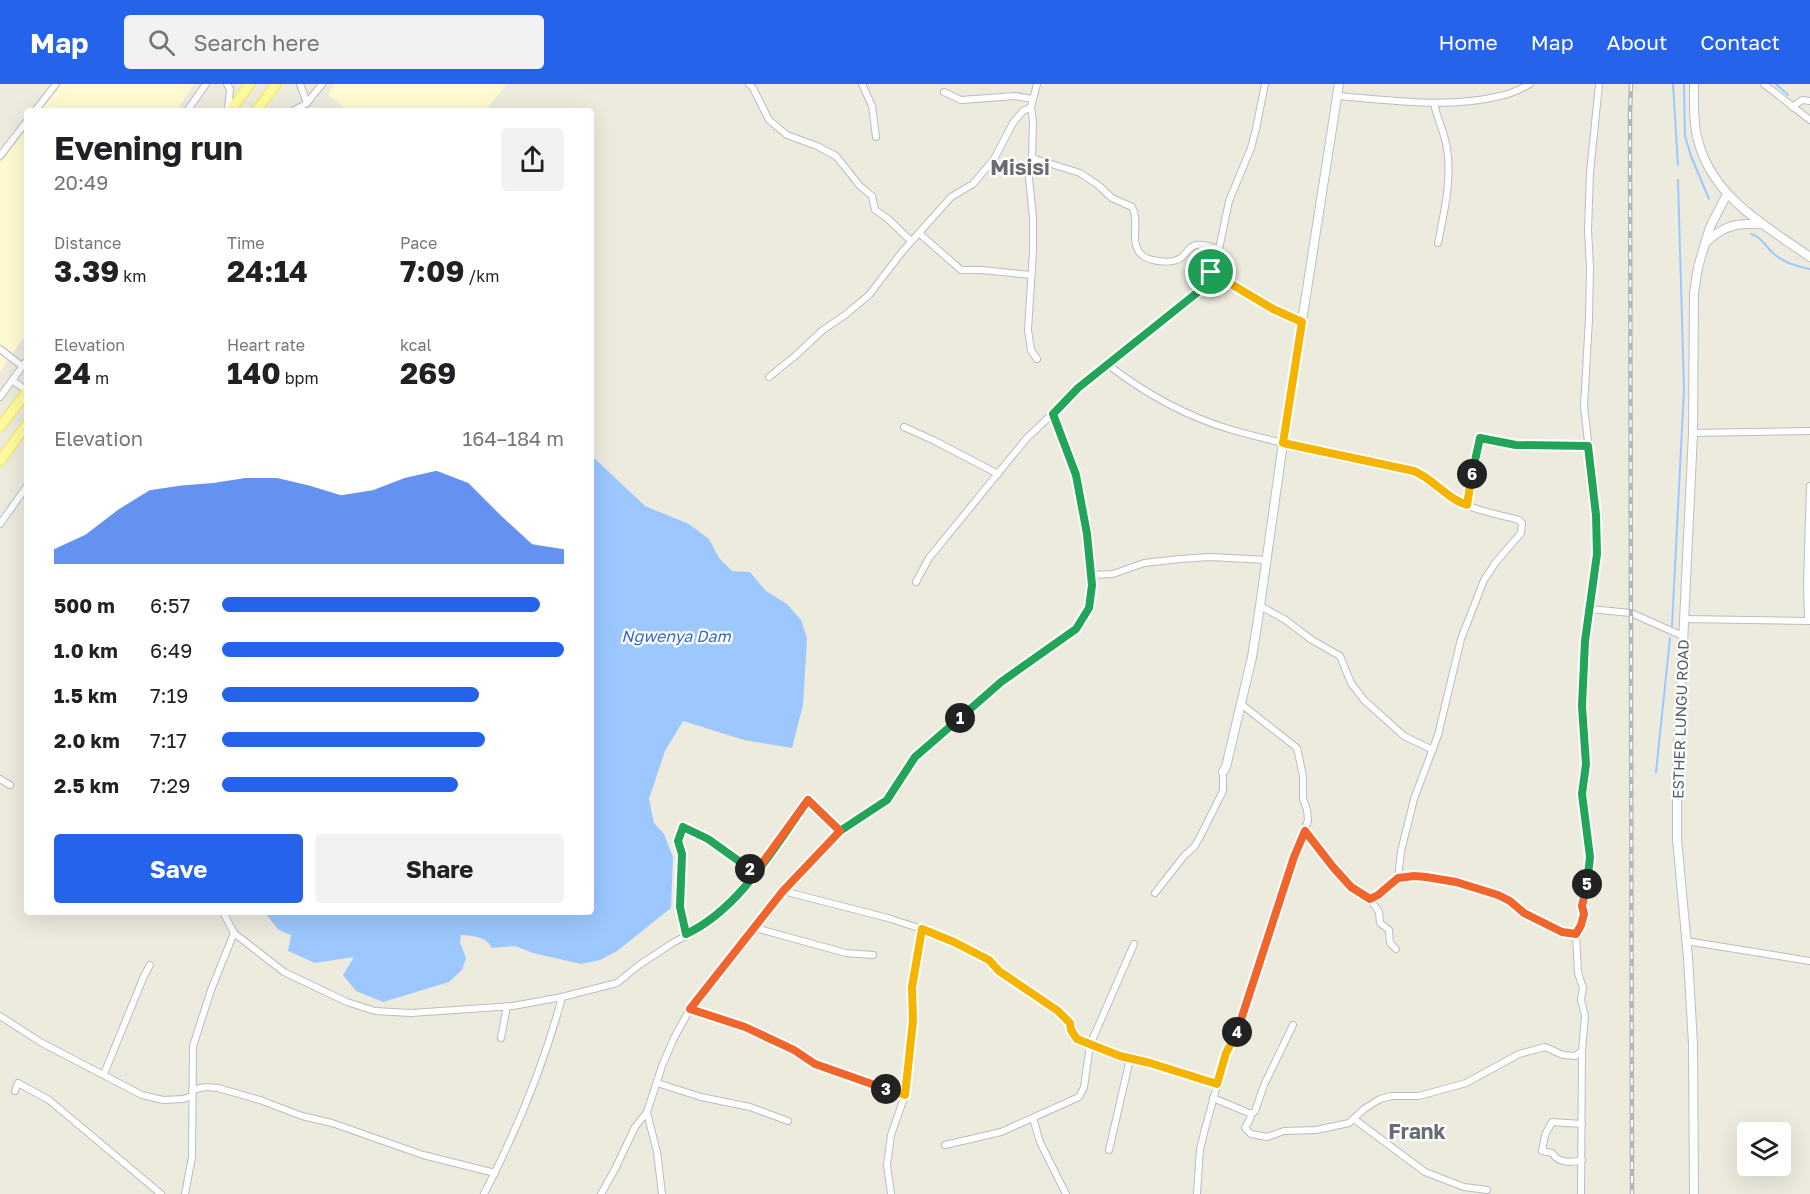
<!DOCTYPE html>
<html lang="en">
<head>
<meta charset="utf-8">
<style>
	body { margin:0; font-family:"Golos Text",sans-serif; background:#f2f2f2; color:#202124; height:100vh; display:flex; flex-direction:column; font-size:22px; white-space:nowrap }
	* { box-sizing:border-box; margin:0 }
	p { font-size:20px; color:#757577 }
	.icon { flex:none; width:33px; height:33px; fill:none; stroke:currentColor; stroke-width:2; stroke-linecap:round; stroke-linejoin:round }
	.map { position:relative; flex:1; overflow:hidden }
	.side { position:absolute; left:24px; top:24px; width:570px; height:807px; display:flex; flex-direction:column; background:#fff; border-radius:6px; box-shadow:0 6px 24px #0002 }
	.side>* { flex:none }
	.fabs { position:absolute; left:1737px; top:1038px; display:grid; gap:12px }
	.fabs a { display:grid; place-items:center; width:54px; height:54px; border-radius:6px; background:#fff; box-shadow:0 6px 24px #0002; font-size:30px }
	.pin { position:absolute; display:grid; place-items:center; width:51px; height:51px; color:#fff; margin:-26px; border:3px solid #fff; border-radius:50%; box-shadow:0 2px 6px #0007 }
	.km { position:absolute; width:30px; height:30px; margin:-15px; border-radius:50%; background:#222; color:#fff; font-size:16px; line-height:30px; text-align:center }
	.round { display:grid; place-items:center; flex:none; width:63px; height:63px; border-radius:6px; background:#f2f2f2 }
	.overview { display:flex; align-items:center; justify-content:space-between; height:102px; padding:0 30px }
	h1 { font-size:33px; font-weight:700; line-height:45px }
	.metrics { display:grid; grid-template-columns:repeat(3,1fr); gap:9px; height:102px; padding:6px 30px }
	.metrics div { display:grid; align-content:center }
	.metrics b { font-size:30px; font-weight:700 }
	.metrics small { font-size:16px; font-weight:400 }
	.metrics p { font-size:16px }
	.chart { height:168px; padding:12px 30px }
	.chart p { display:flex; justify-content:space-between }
	.chart svg { width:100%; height:108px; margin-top:6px; fill:#2563eb; opacity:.7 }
	.action { display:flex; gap:12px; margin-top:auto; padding:12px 30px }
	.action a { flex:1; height:69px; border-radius:6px; background:#2563eb; color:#fff; font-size:24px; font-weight:700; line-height:69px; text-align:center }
	.action a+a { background:#f2f2f2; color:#202124 }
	ul { padding:0 30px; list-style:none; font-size:20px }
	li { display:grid; grid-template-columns:96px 72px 1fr; align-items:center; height:45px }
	li i { height:15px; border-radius:8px; background:#2563eb }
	header { display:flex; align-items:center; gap:36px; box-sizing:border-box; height:84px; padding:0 30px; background:#2563eb; color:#fff }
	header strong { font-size:28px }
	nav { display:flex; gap:33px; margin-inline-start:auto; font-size:21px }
	.search { width:420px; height:54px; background:#f2f2f2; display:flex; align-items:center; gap:15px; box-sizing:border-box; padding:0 21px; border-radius:6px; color:#757577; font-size:22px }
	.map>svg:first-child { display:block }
	.commercial { fill:#fffad1 }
	.water { fill:#9cc8ff }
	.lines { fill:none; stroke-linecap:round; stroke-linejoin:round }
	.stream { stroke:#9cc8ff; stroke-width:2 }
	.street-casing { stroke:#babcc2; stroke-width:8 }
	.secondary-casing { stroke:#bcbec6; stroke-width:10 }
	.primary-casing { stroke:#fee146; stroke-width:11 }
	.street { stroke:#fff; stroke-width:6 }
	.secondary { stroke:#fff; stroke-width:8 }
	.primary { stroke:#fffba1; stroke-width:9 }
	.rail-casing { stroke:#b5b6b6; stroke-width:4.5 }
	.rail { stroke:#fff; stroke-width:2; stroke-dasharray:7; stroke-linecap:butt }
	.split-1-casing { stroke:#fff; stroke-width:12 }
	.split-2-casing { stroke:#fff; stroke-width:12 }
	.split-3-casing { stroke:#fff; stroke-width:12 }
	.split-4-casing { stroke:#fff; stroke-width:12 }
	.split-5-casing { stroke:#fff; stroke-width:12 }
	.split-6-casing { stroke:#fff; stroke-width:12 }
	.split-7-casing { stroke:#fff; stroke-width:12 }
	.split-1 { stroke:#22a559; stroke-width:8 }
	.split-2 { stroke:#22a559; stroke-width:8 }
	.split-3 { stroke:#f0652b; stroke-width:8 }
	.split-4 { stroke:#f5b400; stroke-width:8 }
	.split-5 { stroke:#f0652b; stroke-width:8 }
	.split-6 { stroke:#22a559; stroke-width:8 }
	.split-7 { stroke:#f5b400; stroke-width:8 }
	.labels { text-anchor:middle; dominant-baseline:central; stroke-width:4.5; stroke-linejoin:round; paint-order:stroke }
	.street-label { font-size:15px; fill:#585b61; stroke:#fff }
	.water-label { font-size:16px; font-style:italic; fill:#356ccc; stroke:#fff }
	.district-label { font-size:21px; font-weight:bold; fill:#696d73; stroke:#fff }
</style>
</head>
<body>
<header>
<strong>Map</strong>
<div class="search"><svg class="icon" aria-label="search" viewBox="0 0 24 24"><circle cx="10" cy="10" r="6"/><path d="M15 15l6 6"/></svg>Search here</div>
<nav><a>Home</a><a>Map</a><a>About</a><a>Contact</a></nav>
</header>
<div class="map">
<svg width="1810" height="1110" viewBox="0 0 1810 1110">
	<rect width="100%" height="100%" fill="#edebde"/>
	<g class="commercial">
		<path d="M53 0H194L176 27H34Z"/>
		<path d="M335 0H507L485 27H348L328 10Z"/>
		<path d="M27 38V249L0 287V80L22 50Z"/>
	</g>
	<path class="water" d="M591 371 645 422 689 440 709 455 719 474 732 487 750 488 766 507 787 520 801 536 807 554 803 621 792 664 744 656 683 637 665 667 649 715 654 739 664 750 673 773 671 824 617 867 600 876 581 880 533 869 515 862 492 864C486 852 473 852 461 851L460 858 466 874 462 886 449 898 383 918 356 907 343 891 354 873 315 879 288 867 291 851 279 846 264 828H591Z"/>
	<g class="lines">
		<g class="stream">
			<path d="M1673 0 1678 81"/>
			<path d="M1684 0 1685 52 1691 72 1709 115"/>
			<path d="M1776 0 1788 11"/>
			<path d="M1751 150C1762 153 1765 162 1773 169 1784 179 1796 182 1810 185"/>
			<path d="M1672 542 1684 305 1678 96"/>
			<path d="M1656 688 1670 554"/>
		</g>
		<g class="street-casing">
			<g id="street">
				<path d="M227 0 230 5 228 26"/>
				<path d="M300 0 307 19"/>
				<path d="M749 0 753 4 769 36 787 51 817 62 836 72 860 102 872 112 875 126 887 134 911 157"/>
				<path d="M862 0 872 22 876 53"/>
				<path d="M1764 0 1810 36"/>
				<path d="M944 8 961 16 1015 12 1033 15"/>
				<path d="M1338 12C1391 16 1448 25 1500 12 1511 10 1521 5 1530 0"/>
				<path d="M1434 19C1437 35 1445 49 1447 65 1452 95 1444 129 1438 159"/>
				<path d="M1031 23 1033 37 1032 73 1035 75 1080 89 1098 101 1112 114 1132 123C1140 136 1130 154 1139 168 1146 178 1173 181 1182 173 1188 168 1188 163 1196 161 1204 160 1212 163 1219 165"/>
				<path d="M1792 23 1802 16 1810 17"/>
				<path d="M35 27 56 0"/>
				<path d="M187 27 206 0"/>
				<path d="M293 27 307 19 322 0"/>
				<path d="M0 72 27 37"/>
				<path d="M1032 73 1028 84 1033 134V167L1028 246 1031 266 1037 275"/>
				<path d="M919 149 961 186H982L1031 191"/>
				<path d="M1211 188 1273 225 1302 238"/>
				<path d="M0 265 22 282"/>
				<path d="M1107 280C1143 308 1186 332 1229 345 1290 363 1353 373 1414 387 1433 396 1443 411 1461 419 1478 427 1500 431 1519 436L1522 439 1521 449 1496 478 1484 496 1461 555 1438 651 1414 715 1401 767 1398 794"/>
				<path d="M769 293 795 272 823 246 845 231 869 211 902 168 951 113 973 100 994 75 1013 39 1023 27 1031 23 1037 0"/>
				<path d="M12 296 27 307"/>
				<path d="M0 313 27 276"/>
				<path d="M904 343 935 357 998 390"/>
				<path d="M1693 349 1810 347"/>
				<path d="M1467 421 1472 390 1480 354 1516 361 1588 362"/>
				<path d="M0 440 27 402"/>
				<path d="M1091 491 1113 490 1144 479 1180 475 1210 473 1267 476"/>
				<path d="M916 498 929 474 1026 355 1092 292 1203 204 1214 180 1219 165 1229 117 1251 64 1256 45 1265 0"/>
				<path d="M1260 522 1284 535 1312 556 1340 572 1351 599 1364 616 1404 652 1433 666"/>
				<path d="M1590 525 1631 529 1683 552"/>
				<path d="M1685 535 1810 537"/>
				<path d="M1808 537 1807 500 1810 402"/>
				<path d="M0 695 10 701"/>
				<path d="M1305 747 1333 783 1351 803 1370 815C1382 810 1389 797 1400 794 1420 787 1483 804 1503 813 1511 817 1517 825 1525 829 1541 838 1559 846 1576 850"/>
				<path d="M783 807 888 834 937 850 989 876 999 887 1058 927 1070 939 1071 947 1077 955 1120 972 1150 979 1217 1000"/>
				<path d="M1155 809 1184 772 1194 763 1200 753 1223 707V688"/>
				<path d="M1370 815 1379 828 1380 839 1389 846 1390 859 1396 865"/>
				<path d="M223 828 234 849 284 888 347 918 375 927 411 929 513 922 562 913 617 899 639 881 671 860 698 845 732 818 808 716 840 747"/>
				<path d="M755 844 846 869 873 871"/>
				<path d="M686 850 680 823 682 770 678 757 683 743 708 755 755 789"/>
				<path d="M1686 857 1810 877"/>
				<path d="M690 925 745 943 793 966 815 980 905 1011"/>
				<path d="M0 932 42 959 142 1011 163 1016 183 1015 192 1012"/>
				<path d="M501 954 507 922"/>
				<path d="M104 990 144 892 150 881"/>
				<path d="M657 999 701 1013 750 1023 788 1037"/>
				<path d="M192 1006 205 1003 218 1004 260 1016 302 1032 332 1039 423 1071 495 1089"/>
				<path d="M15 1007 18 999 49 1016 161 1110"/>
				<path d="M1213 1014 1249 1029 1251 1031 1250 1035 1245 1044 1251 1050 1267 1053 1284 1047 1316 1046 1349 1039 1364 1025 1380 1015 1391 1012H1419L1466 999 1519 970 1545 963 1563 971 1575 972 1582 967 1585 932 1581 916 1583 904 1578 889 1576 850 1581 841 1584 830 1582 822 1588 795 1590 773 1582 710 1586 680 1582 622 1585 557 1597 470 1596 431 1584 322 1589 235 1590 184 1588 146 1590 89 1599 0"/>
				<path d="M647 1029 657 1068 662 1110"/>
				<path d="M1251 1031 1255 1027 1264 1001 1293 941"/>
				<path d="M1033 1034 1040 1058 1066 1110"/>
				<path d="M1354 1035 1425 1088 1464 1103 1487 1106"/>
				<path d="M945 1061 1001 1048 1079 1013 1084 1003 1090 961 1134 860"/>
				<path d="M1109 1066 1130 975"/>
				<path d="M1582 1076C1571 1079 1559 1080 1552 1069L1542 1067 1545 1051 1552 1038 1582 1040"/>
				<path d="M185 1110 192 1073 193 962 211 906 234 849"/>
				<path d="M484 1110C516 1048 544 981 562 913"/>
				<path d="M601 1110 615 1085 635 1043 647 1028 662 982 674 954 690 925 783 807 840 747 887 716 915 673 1001 599 1076 545 1089 524 1092 511 1087 450 1076 391 1053 330"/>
				<path d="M891 1110 887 1081 891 1051 905 1011 913 937V897L922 845"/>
				<path d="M1197 1110 1200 1065 1205 1045 1226 969 1241 938 1308 736 1307 726 1303 715V692L1297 664 1241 620"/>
				<path d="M1581 1110 1582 967"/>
			</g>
		</g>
		<g class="secondary-casing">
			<g id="secondary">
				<path d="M1694 0C1694 19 1693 41 1699 60 1715 115 1766 142 1810 173"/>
				<path d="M1705 159C1724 141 1737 139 1762 140"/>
				<path d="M1223 688 1226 683 1252 573 1260 522 1283 359 1339 0"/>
				<path d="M1694 1110 1693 960 1688 874 1677 755V685L1693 349 1694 209 1698 183 1710 143 1727 110"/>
			</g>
		</g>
		<g class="primary-casing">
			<g id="primary">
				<path d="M230 27 250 0"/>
				<path d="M256 27 276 0"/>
				<path d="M0 343 27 308"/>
				<path d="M0 377 27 340"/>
			</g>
		</g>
		<use href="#street" class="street"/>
		<use href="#secondary" class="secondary"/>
		<use href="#primary" class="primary"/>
		<g class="rail-casing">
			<path id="rail" d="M1631 0 1630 30 1632 1110"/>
		</g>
		<use href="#rail" class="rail"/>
	</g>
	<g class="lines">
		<g class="split-1-casing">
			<path id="split-1" d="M960 634 1001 598 1076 545 1089 524 1092 501 1087 450 1076 391 1053 330 1078 304 1203 204 1211 188"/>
		</g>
		<g class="split-2-casing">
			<path id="split-2" d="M750 785 708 755 683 743 678 757 682 770 680 823 686 850C740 825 774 763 808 716L840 747 887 716 915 673 960 634"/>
		</g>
		<g class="split-3-casing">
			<path id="split-3" d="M750 785 755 789 808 716 840 747 783 807 690 925 745 943 794 966 815 980 886 1005"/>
		</g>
		<g class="split-4-casing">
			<path id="split-4" d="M886 1005 905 1011 913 937 912 903 922 845 954 858 989 876 999 887 1058 927 1070 939 1071 946 1077 955 1120 972 1150 979 1217 1000 1226 969 1237 948"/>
		</g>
		<g class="split-5-casing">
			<path id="split-5" d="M1237 948 1294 773 1305 747 1333 783 1351 803 1370 815 1378 811 1398 794 1414 792 1426 793 1456 798 1498 811 1510 817 1524 829 1562 848 1576 850 1581 841 1584 830 1582 822 1587 800"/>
		</g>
		<g class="split-6-casing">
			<path id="split-6" d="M1472 390 1480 354 1516 361 1588 362 1596 431 1597 470 1585 557 1582 622 1586 680 1582 710 1590 773 1587 800"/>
		</g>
		<g class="split-7-casing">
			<path id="split-7" d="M1211 188 1273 225 1302 238 1283 359 1414 387C1435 396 1447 415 1467 421L1472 390"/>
		</g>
		<use href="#split-1" class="split-1"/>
		<use href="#split-2" class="split-2"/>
		<use href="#split-3" class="split-3"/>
		<use href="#split-4" class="split-4"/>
		<use href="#split-5" class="split-5"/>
		<use href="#split-6" class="split-6"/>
		<use href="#split-7" class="split-7"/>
	</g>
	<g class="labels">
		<g class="street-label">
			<text transform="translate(1680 635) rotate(-88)">ESTHER LUNGU ROAD</text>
		</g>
		<g class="water-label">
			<text x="676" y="552">Ngwenya Dam</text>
		</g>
		<g class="district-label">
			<text x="1020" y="83">Misisi</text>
			<text x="1417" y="1047">Frank</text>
		</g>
	</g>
</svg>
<div class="fabs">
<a><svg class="icon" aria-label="layers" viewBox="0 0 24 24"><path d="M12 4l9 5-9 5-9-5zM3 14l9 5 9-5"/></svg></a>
</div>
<div class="pin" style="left:1211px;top:188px;background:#1e9e55"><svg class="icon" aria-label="arrive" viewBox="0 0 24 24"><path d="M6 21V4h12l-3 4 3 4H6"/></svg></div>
<b class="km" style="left:960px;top:634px">1</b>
<b class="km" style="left:750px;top:785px">2</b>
<b class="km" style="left:886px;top:1005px">3</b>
<b class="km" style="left:1237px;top:948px">4</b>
<b class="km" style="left:1587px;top:800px">5</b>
<b class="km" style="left:1472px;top:390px">6</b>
<section class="side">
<div class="overview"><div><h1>Evening run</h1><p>20:49</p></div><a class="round"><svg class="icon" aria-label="share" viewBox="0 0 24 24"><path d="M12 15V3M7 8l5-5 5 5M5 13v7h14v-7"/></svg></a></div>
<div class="metrics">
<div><p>Distance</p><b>3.39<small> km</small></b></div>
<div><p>Time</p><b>24:14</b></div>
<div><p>Pace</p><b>7:09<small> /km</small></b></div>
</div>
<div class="metrics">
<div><p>Elevation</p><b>24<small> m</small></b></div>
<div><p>Heart rate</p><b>140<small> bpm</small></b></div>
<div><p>kcal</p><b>269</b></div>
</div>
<div class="chart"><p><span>Elevation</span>164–184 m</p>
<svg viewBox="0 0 160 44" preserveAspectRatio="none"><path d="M0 44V38L10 32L20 22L30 14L40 12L50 11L60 9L70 9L80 12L90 16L100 14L110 9L120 6L130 11L140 24L150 36L160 38V44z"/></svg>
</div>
<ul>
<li><b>500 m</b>6:57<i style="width:93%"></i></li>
<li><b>1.0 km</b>6:49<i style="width:100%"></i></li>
<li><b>1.5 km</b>7:19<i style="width:75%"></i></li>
<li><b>2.0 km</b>7:17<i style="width:77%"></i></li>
<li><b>2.5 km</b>7:29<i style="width:69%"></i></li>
</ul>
<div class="action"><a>Save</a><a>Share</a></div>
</section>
</div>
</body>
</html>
